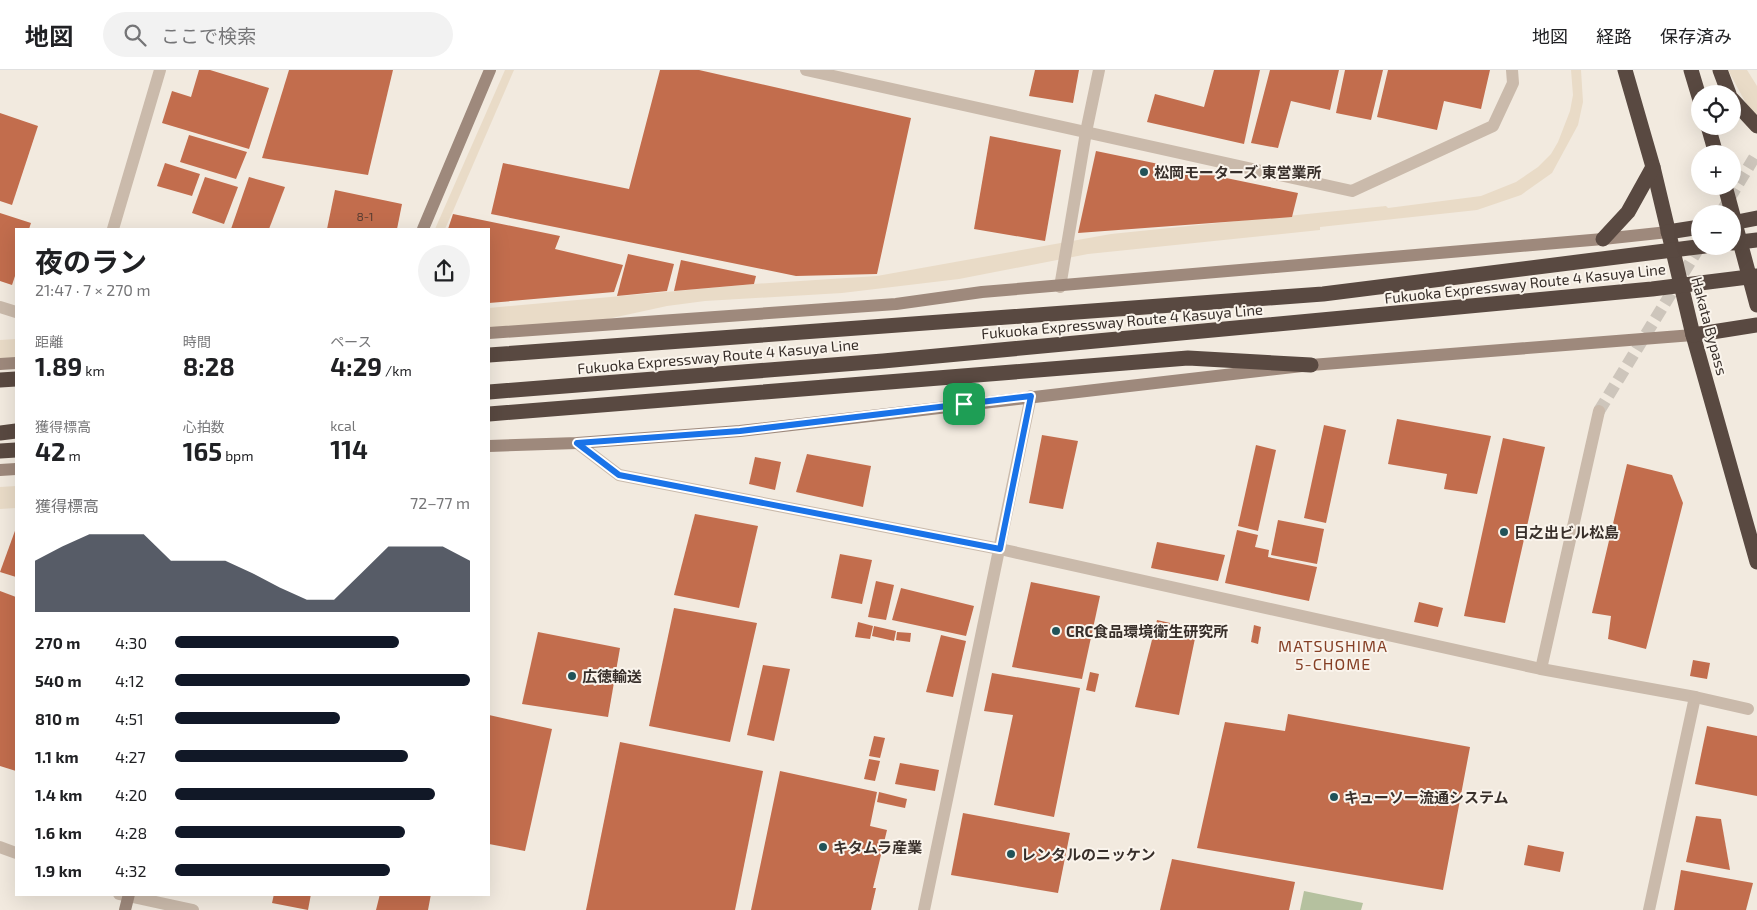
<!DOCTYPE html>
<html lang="ja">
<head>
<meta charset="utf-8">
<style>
	body { margin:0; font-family:"Exo 2","Noto Sans JP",sans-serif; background:#f2f2f2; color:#202124; height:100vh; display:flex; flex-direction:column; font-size:19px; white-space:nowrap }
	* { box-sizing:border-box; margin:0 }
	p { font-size:16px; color:#757577 }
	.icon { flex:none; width:28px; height:28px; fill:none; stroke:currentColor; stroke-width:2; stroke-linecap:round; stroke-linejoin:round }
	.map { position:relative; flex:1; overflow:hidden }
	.panel { position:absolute; left:15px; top:158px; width:475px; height:668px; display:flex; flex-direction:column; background:#fff; border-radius:0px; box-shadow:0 5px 20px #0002 }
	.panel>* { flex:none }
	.fabs { position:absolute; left:1691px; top:15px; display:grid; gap:10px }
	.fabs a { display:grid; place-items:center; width:50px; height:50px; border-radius:50%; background:#fff; box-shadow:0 5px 20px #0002; font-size:25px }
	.pin { position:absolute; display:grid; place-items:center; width:42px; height:42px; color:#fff; margin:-21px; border-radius:10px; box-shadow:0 2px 8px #0006 }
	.round { display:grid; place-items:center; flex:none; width:52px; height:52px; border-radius:26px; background:#f2f2f2 }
	.summary { display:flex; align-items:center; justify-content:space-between; height:85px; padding:0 20px }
	h1 { font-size:28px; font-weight:700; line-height:38px }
	.stats { display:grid; grid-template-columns:repeat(3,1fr); gap:8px; height:85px; padding:5px 20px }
	.stats div { display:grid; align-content:center }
	.stats b { font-size:25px; font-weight:700 }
	.stats small { font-size:14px; font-weight:400 }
	.stats p { font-size:14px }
	.chart { height:140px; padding:10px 20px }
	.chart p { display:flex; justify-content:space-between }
	.chart svg { width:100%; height:90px; margin-top:5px; fill:#111827; opacity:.7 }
	ul { padding:0 20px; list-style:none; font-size:16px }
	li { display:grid; grid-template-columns:80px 60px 1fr; align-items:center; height:38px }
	li i { height:12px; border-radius:6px; background:#111827 }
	header { display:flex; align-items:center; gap:30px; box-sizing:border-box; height:70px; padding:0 25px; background:#fff; border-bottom:1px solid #e0e0e0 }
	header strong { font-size:24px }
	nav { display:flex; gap:28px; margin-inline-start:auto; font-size:18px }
	.search { width:350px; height:45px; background:#f2f2f2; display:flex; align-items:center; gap:12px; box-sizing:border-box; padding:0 18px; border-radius:28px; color:#757577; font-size:19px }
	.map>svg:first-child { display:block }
	.green { fill:#b5c19f }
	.plaza { fill:#e9dbc7 }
	.building { fill:#c26d4d }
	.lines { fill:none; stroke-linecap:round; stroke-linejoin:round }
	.street-tunnel { stroke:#cdc5bb; stroke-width:12; stroke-dasharray:12 6; stroke-linecap:butt }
	.street { stroke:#cabaab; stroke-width:12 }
	.secondary { stroke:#9e897c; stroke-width:12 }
	.highway { stroke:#594941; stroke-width:15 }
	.highway-bridge { stroke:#594941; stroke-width:15 }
	.route-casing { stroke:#fff; stroke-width:10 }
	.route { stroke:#1a73e8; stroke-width:6 }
	.poi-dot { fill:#215359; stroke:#faf4ec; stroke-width:2 }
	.labels { text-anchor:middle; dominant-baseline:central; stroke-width:4; stroke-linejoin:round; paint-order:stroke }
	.number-label { font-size:12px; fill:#5a3e33 }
	.poi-label { font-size:15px; font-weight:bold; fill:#382f2a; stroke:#faf4ec; text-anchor:start }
	.street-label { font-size:15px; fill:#382f2a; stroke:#faf4ec }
	.neighbourhood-label { font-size:16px; letter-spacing:1px; fill:#853f25; stroke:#faf4ec }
</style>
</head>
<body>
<header>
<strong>地図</strong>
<div class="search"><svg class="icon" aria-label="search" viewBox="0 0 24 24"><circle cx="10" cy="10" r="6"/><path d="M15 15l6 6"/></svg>ここで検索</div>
<nav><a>地図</a><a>経路</a><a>保存済み</a></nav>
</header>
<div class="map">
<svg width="1757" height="840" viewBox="0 0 1757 840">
	<rect width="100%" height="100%" fill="#f2eadf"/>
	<path class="green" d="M1304 821 1363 833 1361 840H1300Z"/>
	<g class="plaza">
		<path d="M505 0H514L453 141 445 159H435Z"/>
		<path d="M1571 0H1581L1583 32 1578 55 1552 103 1521 125 1477 140 1320 157V160L1088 184 959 209 842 223 705 231 667 236 589 253 489 263V238L754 214 877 206 1111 164 1386 136 1388 138 1481 126 1516 112 1538 97 1551 84 1558 72 1570 41 1573 25Z"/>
		<path d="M1728 0H1747L1757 16V46L1749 39Z"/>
		<path d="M16 269V292H0V270Z"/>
		<path d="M16 416V438L0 439V417Z"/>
	</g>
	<g class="building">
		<path d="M199 0H210L269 18 249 79 162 53 172 21 191 27Z"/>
		<path d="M289 0H393L368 105 262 88Z"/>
		<path d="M660 0H699L911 48 877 204 796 206 491 144 503 93 629 119Z"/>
		<path d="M1035 0H1079L1073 33 1029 26Z"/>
		<path d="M1214 0H1260L1244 74 1147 52 1155 24 1204 37Z"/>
		<path d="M1270 0H1339L1330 40 1291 31 1278 78 1251 73Z"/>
		<path d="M1345 0H1383L1371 50 1336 43Z"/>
		<path d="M1388 0H1490L1481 39 1444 31 1437 60 1377 47Z"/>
		<path d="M0 43 38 56 12 135 0 131Z"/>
		<path d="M189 65 247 82 236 109 180 92Z"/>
		<path d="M990 66 1061 80 1045 171 974 159Z"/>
		<path d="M1096 81 1298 123 1292 147 1078 163Z"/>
		<path d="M165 93 200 104 192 126 157 116Z"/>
		<path d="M205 107 238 117 224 154 192 143Z"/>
		<path d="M249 107 285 117 269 159H231Z"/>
		<path d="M335 120 402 134 397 159H327Z"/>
		<path d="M0 143 31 153 29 159H16V203L12 215 0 211Z"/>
		<path d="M453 144 560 166 555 179 623 195 614 222 489 233V159H448Z"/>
		<path d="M628 184 674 194 667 221 617 226Z"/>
		<path d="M681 190 756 206 754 214 674 221Z"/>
		<path d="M1397 349 1491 366 1477 424 1444 419 1447 404 1388 394Z"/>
		<path d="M1324 355 1346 360 1326 453 1304 448Z"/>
		<path d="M1042 365 1078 371 1063 439 1029 433Z"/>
		<path d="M1503 368 1545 377 1505 553 1464 546Z"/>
		<path d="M1256 375 1276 380 1258 461 1238 456Z"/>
		<path d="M807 384 871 396 863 437 796 422Z"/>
		<path d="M755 387 781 392 775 420 749 414Z"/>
		<path d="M1627 394 1672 405 1683 433 1646 579 1608 569 1611 546 1592 543Z"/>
		<path d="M695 444 758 456 739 538 674 525Z"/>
		<path d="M1278 450 1324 459 1317 494 1271 485Z"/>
		<path d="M16 458V507L0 502Z"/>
		<path d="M1237 460 1258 465 1255 477 1269 480 1268 487 1317 497 1309 531 1225 513Z"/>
		<path d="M1157 472 1225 485 1218 511 1151 498Z"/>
		<path d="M840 484 872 490 862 534 831 528Z"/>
		<path d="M876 511 894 515 886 550 868 547Z"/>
		<path d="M1031 512 1100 526 1082 609 1012 597Z"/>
		<path d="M901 518 974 536 966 566 892 550Z"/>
		<path d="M0 521 16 527V701L0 696Z"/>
		<path d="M1419 532 1443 538 1438 557 1414 552Z"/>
		<path d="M674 538 757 553 730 672 649 656Z"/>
		<path d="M1157 550 1197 559 1179 645 1135 637Z"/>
		<path d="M858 552 873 556 870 569 855 567Z"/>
		<path d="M1254 555 1261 557 1258 574 1251 572Z"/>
		<path d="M874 556 896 561 894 571 872 566Z"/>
		<path d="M538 562 620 578 608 647 522 634Z"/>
		<path d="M897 562 911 563 910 572 896 570Z"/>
		<path d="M941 565 966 571 953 627 926 622Z"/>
		<path d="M1693 590 1710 593 1707 609 1690 606Z"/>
		<path d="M763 595 790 599 774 671 747 665Z"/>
		<path d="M1090 602 1099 604 1095 622 1086 620Z"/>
		<path d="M992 603 1080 618 1054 747 994 735 1013 645 984 641Z"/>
		<path d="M1288 644 1470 677 1443 820 1197 778 1225 652 1285 661Z"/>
		<path d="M489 645 552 659 525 781 489 774Z"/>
		<path d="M1707 656 1757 666V726L1695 714Z"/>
		<path d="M874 666 885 668 880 688 869 686Z"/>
		<path d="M620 672 763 701 735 840H586Z"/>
		<path d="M869 689 880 691 875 711 864 709Z"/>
		<path d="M900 693 939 700 935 721 895 714Z"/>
		<path d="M780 701 877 722 870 756 887 760 873 818H876L871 840H751Z"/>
		<path d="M879 722 907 729 905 738 877 732Z"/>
		<path d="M963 743 1070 763 1058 823 951 805Z"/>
		<path d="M1696 746 1721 749 1730 800 1686 792Z"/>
		<path d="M1528 775 1564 782 1560 802 1524 795Z"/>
		<path d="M1172 789 1295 812 1289 840H1160Z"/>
		<path d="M1681 800 1753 813 1746 840H1674Z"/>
		<path d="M274 824H311L308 840 272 833Z"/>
		<path d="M380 824H431L428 840H376Z"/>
	</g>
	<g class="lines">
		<g class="street-tunnel">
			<path d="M1720 144 1757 83"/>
			<path d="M1599 341 1700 176"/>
		</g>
		<g class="street">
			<path d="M806 0 1352 121 1493 56 1513 13 1512 0"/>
			<path d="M113 159 160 0"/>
			<path d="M1060 217 1086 62 1099 0"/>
			<path d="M0 237 16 242"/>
			<path d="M577 373 619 405 1000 479 1541 599 1695 627 1649 840"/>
			<path d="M1541 599 1599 341"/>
			<path d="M1695 627 1748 639"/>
			<path d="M0 777 16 783"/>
			<path d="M119 824 193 840"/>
			<path d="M924 840 1031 326"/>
		</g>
		<g class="secondary">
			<path d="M423 159 490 0"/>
			<path d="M489 263 896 234 982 222 1603 169 1668 162"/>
			<path d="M0 294 16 293"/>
			<path d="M489 376 577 373 740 361 1311 295 1693 265"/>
			<path d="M0 400 16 399"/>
			<path d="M125 840 129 824"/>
		</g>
		<g class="highway">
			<path d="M1625 0 1653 97 1693 265 1757 492"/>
			<path d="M1691 0 1700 30"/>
			<path d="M1720 0 1729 24"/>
			<path d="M1732 29 1757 56"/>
			<path d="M1708 56 1716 84"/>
			<path d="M1725 116 1757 235"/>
			<path d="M1732 153 1757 148"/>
			<path d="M1668 162 1700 157"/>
			<path d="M1603 169 1628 142 1653 97"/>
			<path d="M1693 265 1757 255"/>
			<path d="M0 310 16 309"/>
			<path d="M489 344 1188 288 1311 295"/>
			<path d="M0 363 16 361"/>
			<path d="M0 381 16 380"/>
		</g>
		<g class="highway-bridge">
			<path d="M1732 173 1757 170"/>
			<path d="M489 285 1323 224 1705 176"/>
			<path d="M489 322 883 291 1652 219 1757 206"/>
		</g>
	</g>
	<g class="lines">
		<g class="route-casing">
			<path id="route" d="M1031 326 1000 479 619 405 577 373 740 361Z"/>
		</g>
		<use href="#route" class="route"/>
	</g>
	<g class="poi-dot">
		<circle cx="1144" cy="102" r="5"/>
		<circle cx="1504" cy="462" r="5"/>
		<circle cx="1056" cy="561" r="5"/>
		<circle cx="572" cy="606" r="5"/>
		<circle cx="1334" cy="727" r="5"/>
		<circle cx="823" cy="777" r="5"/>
		<circle cx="1011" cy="784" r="5"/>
	</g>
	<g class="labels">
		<g class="number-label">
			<text x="365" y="146">8-1</text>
		</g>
		<g class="poi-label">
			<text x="1154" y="102">松岡モーターズ 東営業所</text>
			<text x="1514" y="462">日之出ビル松島</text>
			<text x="1066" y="561">CRC食品環境衛生研究所</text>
			<text x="582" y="606">広徳輸送</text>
			<text x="1344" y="727">キューソー流通システム</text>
			<text x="833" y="777">キタムラ産業</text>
			<text x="1021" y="784">レンタルのニッケン</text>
		</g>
		<g class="street-label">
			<text transform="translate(1525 213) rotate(-6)">Fukuoka Expressway Route 4 Kasuya Line</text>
			<text transform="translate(1122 251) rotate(-5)">Fukuoka Expressway Route 4 Kasuya Line</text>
			<text transform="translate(1710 256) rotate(75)">Hakata Bypass</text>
			<text transform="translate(718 286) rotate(-5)">Fukuoka Expressway Route 4 Kasuya Line</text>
		</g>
		<g class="neighbourhood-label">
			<text x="1333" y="575">MATSUSHIMA<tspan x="1333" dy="18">5-CHOME</tspan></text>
		</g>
	</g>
</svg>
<div class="fabs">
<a><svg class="icon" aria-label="locate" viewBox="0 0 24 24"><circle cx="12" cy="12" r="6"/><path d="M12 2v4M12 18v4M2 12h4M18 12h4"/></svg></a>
<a>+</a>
<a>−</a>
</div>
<div class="pin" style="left:964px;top:334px;background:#1e9e55"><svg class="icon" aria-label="arrive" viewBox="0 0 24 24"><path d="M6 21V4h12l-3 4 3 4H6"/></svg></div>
<section class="panel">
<div class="summary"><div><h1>夜のラン</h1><p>21:47 · 7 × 270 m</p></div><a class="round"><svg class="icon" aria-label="share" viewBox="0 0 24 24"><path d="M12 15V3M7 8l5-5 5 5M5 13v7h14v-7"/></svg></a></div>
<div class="stats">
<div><p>距離</p><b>1.89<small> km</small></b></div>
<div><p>時間</p><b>8:28</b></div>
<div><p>ペース</p><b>4:29<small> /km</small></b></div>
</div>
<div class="stats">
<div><p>獲得標高</p><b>42<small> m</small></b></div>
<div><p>心拍数</p><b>165<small> bpm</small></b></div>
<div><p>kcal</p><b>114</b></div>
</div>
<div class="chart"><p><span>獲得標高</span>72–77 m</p>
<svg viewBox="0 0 160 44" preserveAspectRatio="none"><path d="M0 44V19L10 12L20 6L30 6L40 6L50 19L60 19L70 19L80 25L90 32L100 38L110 38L120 25L130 12L140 12L150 12L160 19V44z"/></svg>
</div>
<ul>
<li><b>270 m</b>4:30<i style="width:76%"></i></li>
<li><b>540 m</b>4:12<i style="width:100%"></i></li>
<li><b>810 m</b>4:51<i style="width:56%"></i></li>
<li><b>1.1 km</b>4:27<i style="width:79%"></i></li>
<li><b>1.4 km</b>4:20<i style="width:88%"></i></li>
<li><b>1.6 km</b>4:28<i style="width:78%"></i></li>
<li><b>1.9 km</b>4:32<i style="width:73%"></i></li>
</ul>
</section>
</div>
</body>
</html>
